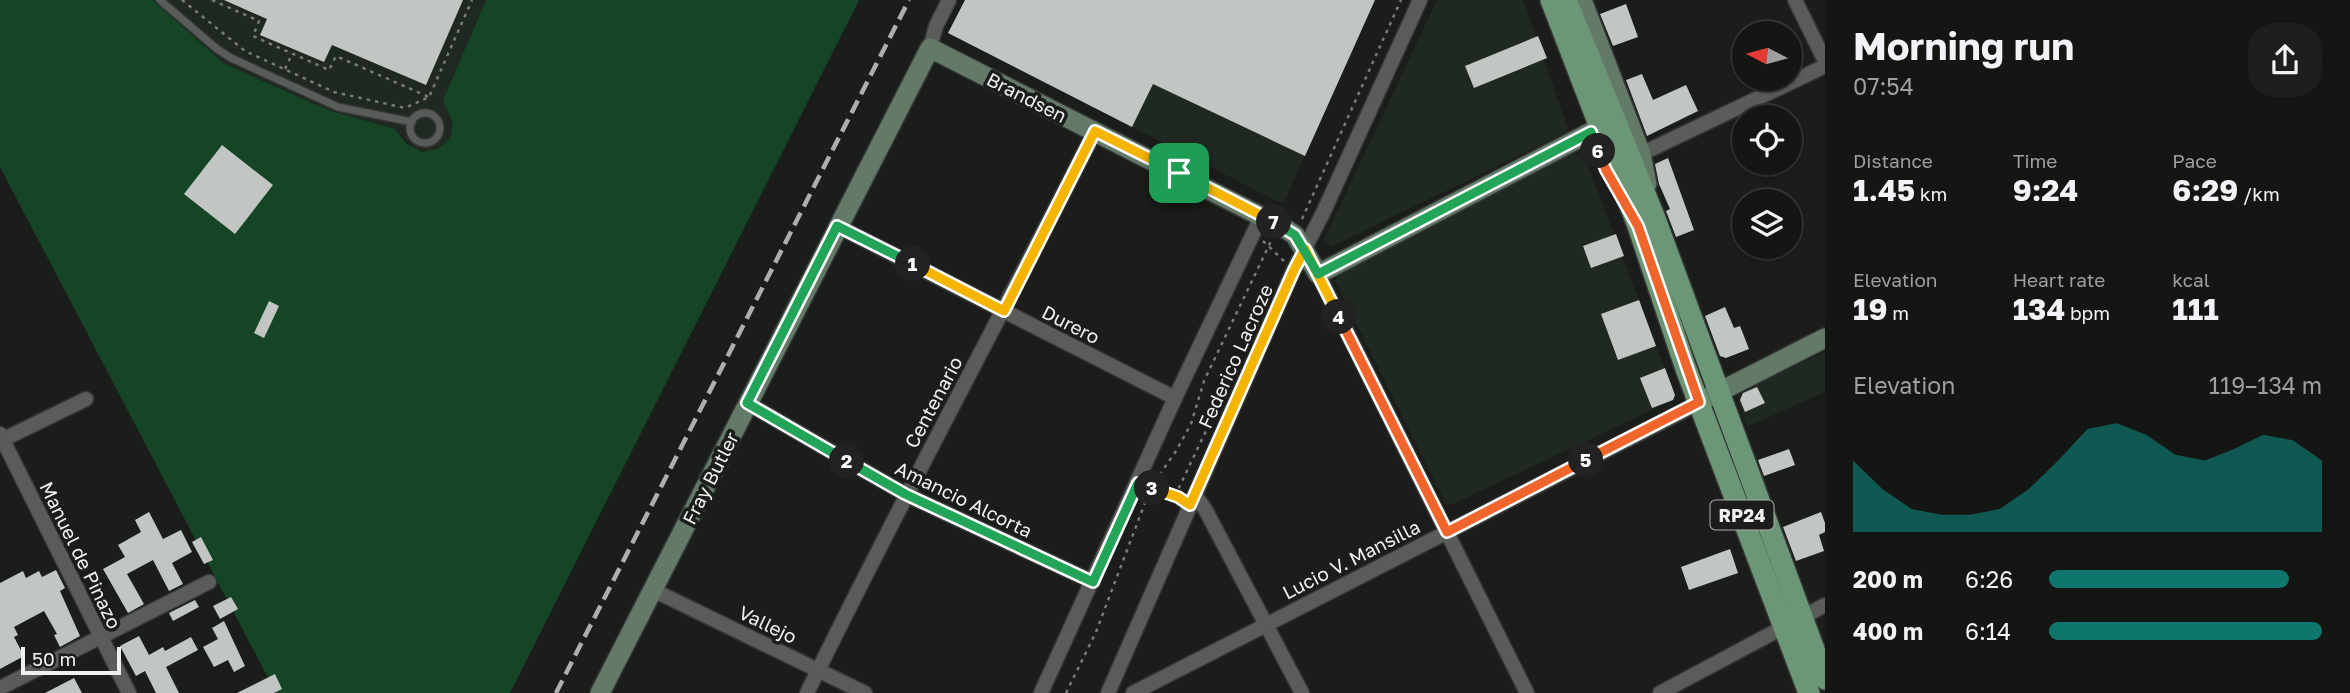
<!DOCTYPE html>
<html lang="en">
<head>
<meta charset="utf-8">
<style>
	body { margin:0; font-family:"Golos Text",sans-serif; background:#1d1f1d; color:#f1f3f6; height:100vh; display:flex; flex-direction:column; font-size:26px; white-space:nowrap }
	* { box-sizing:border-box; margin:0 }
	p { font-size:23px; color:#9d9fa0 }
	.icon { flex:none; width:38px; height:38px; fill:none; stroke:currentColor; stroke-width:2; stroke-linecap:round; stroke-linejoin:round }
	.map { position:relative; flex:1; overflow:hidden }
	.drawer { display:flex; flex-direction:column; background:#141614; width:525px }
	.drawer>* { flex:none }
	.needle { width:46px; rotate:276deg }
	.tools { position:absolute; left:1732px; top:21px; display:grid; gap:14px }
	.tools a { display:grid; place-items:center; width:70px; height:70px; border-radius:50%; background:#141614; box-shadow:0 2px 5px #0004,0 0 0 2px #333534; font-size:35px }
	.scale { position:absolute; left:21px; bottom:18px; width:100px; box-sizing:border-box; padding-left:7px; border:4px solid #eff1ef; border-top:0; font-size:19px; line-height:24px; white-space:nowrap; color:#eff1ef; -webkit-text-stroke:5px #1a1d1a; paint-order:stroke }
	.pin { position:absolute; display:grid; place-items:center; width:60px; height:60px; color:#fff; margin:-30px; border-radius:14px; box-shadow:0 4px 10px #0006 }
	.km { position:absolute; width:35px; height:35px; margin:-18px; border-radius:50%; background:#222; color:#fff; font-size:19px; line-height:35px; text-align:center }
	.round { display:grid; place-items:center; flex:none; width:74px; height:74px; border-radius:28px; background:#1d1f1d }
	.head { display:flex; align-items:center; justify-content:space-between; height:119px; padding:0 28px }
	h1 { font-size:38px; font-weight:700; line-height:52px }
	.stats { display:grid; grid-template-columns:repeat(3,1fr); gap:10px; height:119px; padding:7px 28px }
	.stats div { display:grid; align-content:center }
	.stats b { font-size:30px; font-weight:700 }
	.stats small { font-size:19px; font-weight:400 }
	.stats p { font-size:19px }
	.chart { height:196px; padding:14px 28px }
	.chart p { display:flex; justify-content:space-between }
	.chart svg { width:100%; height:126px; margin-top:7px; fill:#0f766e; opacity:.7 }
	ul { padding:0 28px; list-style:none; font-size:23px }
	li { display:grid; grid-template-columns:112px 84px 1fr; align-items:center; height:52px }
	li i { height:18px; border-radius:9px; background:#0f766e }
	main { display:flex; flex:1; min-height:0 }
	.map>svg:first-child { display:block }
	.built { fill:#202822 }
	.green { fill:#154525 }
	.building { fill:#c2c6c3 }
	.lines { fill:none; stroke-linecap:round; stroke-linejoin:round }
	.lane-casing { stroke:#343635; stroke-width:10 }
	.street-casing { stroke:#343635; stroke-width:17 }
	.secondary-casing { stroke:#343635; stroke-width:22 }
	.primary-casing { stroke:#343635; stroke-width:24 }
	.path { stroke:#787a78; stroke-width:2.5; stroke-dasharray:3.5 5; stroke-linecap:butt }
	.lane { stroke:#595c59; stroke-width:7 }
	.street { stroke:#595c59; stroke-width:14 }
	.secondary { stroke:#637a68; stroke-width:19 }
	.primary { stroke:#6c9777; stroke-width:21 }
	.rail { stroke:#adafad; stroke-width:4.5; stroke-dasharray:14 7; stroke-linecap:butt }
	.split-1-casing { stroke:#fff; stroke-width:14 }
	.split-2-casing { stroke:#fff; stroke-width:14 }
	.split-3-casing { stroke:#fff; stroke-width:14 }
	.split-4-casing { stroke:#fff; stroke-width:14 }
	.split-5-casing { stroke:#fff; stroke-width:14 }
	.split-6-casing { stroke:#fff; stroke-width:14 }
	.split-7-casing { stroke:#fff; stroke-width:14 }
	.split-8-casing { stroke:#fff; stroke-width:14 }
	.split-1 { stroke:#f5b400; stroke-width:9 }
	.split-2 { stroke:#22a559; stroke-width:9 }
	.split-3 { stroke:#22a559; stroke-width:9 }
	.split-4 { stroke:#f5b400; stroke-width:9 }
	.split-5 { stroke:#f0652b; stroke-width:9 }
	.split-6 { stroke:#f0652b; stroke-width:9 }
	.split-7 { stroke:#22a559; stroke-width:9 }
	.split-8 { stroke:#f5b400; stroke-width:9 }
	.labels { text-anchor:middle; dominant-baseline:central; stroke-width:7; stroke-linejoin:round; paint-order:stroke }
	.shield { fill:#1a1d1a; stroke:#afb1af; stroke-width:2 }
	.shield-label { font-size:18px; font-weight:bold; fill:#eff1ef }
	.street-label { font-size:19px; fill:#eff1ef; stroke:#1a1d1a }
</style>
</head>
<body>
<main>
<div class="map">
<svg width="1825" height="693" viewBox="0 0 1825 693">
	<rect width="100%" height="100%" fill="#1a1d1a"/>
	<g class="built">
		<path d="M153 0H486L443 100 451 115 453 131 445 145 430 152 414 149 395 129 328 110 223 63Z"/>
		<path d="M965 0H1375L1283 204 948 33Z"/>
		<path d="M1437 0H1523L1569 131 1331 247 1324 240Z"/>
		<path d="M1573 152 1585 158 1675 395 1673 400 1453 504H1446L1335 281 1338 274Z"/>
		<path d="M1825 352V392L1747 427 1738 402 1741 391Z"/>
	</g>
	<path class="green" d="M0 0H153L223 63 328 110 395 129 407 144 422 152 438 149 450 138 453 123 443 100 486 0H859L510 693H276L0 167Z"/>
	<g class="building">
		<path d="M224 0H463L426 85 332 45 324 62 260 35 267 19Z"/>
		<path d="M965 0H1375L1305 156 1153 84 1132 127 948 33Z"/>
		<path d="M1626 4 1638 37 1613 46 1600 14Z"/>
		<path d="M1538 36 1547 58 1474 88 1465 66Z"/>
		<path d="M1642 74 1653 100 1686 85 1698 111 1647 136 1626 80Z"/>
		<path d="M222 145 273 185 235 234 184 194Z"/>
		<path d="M1668 158 1694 230 1676 237 1666 211 1670 209 1659 184 1655 164Z"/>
		<path d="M1616 234 1624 256 1591 268 1583 246Z"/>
		<path d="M1639 300 1656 346 1618 360 1601 314Z"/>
		<path d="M269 301 279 306 264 338 254 333Z"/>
		<path d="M1725 307 1734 328 1740 326 1749 349 1726 358 1720 356 1705 316Z"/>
		<path d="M1665 368 1675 395 1673 400 1652 408 1640 378Z"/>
		<path d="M1757 387 1765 403 1745 412 1740 400 1743 393Z"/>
		<path d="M1789 449 1795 465 1764 476 1758 460Z"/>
		<path d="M149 512 163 539 181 530 192 552 172 563 183 584 169 591 153 560 127 574 144 604 128 613 103 569 125 557 118 545 141 532 135 520Z"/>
		<path d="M1821 512 1825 523V532L1819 535 1824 551 1796 561 1783 527Z"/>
		<path d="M201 537 213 560 204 564 192 542Z"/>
		<path d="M1730 549 1738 573 1689 590 1681 567Z"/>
		<path d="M56 570 65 588 60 591 80 636 60 647 54 635 57 634 44 611 14 627 18 635 14 637 24 656 0 669V583L23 571 26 578 39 571 42 577Z"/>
		<path d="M231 597 238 609 220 619 213 606Z"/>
		<path d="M195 600 199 607 173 621 169 613Z"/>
		<path d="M224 621 245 666 234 672 228 660 214 667 203 647 218 639 212 628Z"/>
		<path d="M139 636 149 655 163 647 165 651 191 637 198 650 166 667 179 693H156L145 671 136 676 120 646Z"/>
		<path d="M275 674 282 689 274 693H237Z"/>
		<path d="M74 678 82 693H45Z"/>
	</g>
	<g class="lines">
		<g class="lane-casing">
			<g id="lane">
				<path d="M160 0 217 49 231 58 338 107 412 122"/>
				<circle cx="425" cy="128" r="15"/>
			</g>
		</g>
		<g class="street-casing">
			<g id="street">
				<path d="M1795 0 1825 61"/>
				<path d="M930 48 936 26 949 0"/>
				<path d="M1641 154 1825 66"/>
				<path d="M837 226 1175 398"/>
				<path d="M1318 274 1527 693"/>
				<path d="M747 403 905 494 1093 582"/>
				<path d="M0 434 129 693"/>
				<path d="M0 441 86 399"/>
				<path d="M1195 495 1205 509 1302 693"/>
				<path d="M653 590 865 693"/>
				<path d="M0 688 209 582"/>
				<path d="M807 693C899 504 1000 319 1095 131"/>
				<path d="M1041 693 1175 398 1262 215"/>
				<path d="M1108 693 1294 269 1323 213 1420 0"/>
				<path d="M1133 693 1699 403"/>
				<path d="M1660 693 1825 605"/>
			</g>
		</g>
		<g class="secondary-casing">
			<g id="secondary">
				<path d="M1582 0 1641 154 1647 184"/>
				<path d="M1707 398 1825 338"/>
				<path d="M600 693 930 48 1284 228 1295 235 1318 274 1591 132"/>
			</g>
		</g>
		<g class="primary-casing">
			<g id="primary">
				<path d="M1551 0 1638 226 1686 369 1809 693"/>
				<path d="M1566 0 1654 216 1825 679"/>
			</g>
		</g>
		<g class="path">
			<path d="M182 0 245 51 334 92 405 108 429 97 472 0"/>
			<path d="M212 0 259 21 253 36 329 70 336 56 429 97"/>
			<path d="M285 69 292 54"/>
			<path d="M1302 219 1401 0"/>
			<path d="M1263 241 1284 261"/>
			<path d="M1151 487 1180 498"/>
			<path d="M1175 496 1214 414"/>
			<path d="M1066 693 1096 632 1151 487 1176 451 1191 424 1204 381 1272 239"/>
		</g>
		<use href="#lane" class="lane"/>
		<use href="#street" class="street"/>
		<use href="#secondary" class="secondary"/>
		<use href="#primary" class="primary"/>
		<path class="rail" d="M556 693 909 0"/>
	</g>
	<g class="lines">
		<g class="split-1-casing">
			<path id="split-1" d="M913 264 1004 311 1095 131 1179 173"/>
		</g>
		<g class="split-2-casing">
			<path id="split-2" d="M847 461 747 403 837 226 913 264"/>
		</g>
		<g class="split-3-casing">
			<path id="split-3" d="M847 461 905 494 1093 582 1138 483 1152 488"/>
		</g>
		<g class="split-4-casing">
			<path id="split-4" d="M1152 488 1178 497 1190 505 1294 270 1305 249 1339 317"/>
		</g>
		<g class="split-5-casing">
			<path id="split-5" d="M1339 317 1447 532 1586 460"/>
		</g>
		<g class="split-6-casing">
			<path id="split-6" d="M1586 460 1699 402 1638 226 1606 170 1598 151"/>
		</g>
		<g class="split-7-casing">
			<path id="split-7" d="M1274 222 1295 235 1318 274 1591 132 1598 151"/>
		</g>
		<g class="split-8-casing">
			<path id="split-8" d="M1179 173 1274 222"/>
		</g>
		<use href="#split-1" class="split-1"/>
		<use href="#split-2" class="split-2"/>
		<use href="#split-3" class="split-3"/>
		<use href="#split-4" class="split-4"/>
		<use href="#split-5" class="split-5"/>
		<use href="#split-6" class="split-6"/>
		<use href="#split-7" class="split-7"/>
		<use href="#split-8" class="split-8"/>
	</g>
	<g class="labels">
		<rect class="shield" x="1710.5" y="500.5" width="63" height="29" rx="5"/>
		<g class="shield-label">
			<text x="1742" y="515">RP24</text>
		</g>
		<g class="street-label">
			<text transform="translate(1027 97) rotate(27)">Brandsen</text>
			<text transform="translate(1071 324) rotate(27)">Durero</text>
			<text transform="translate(1235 356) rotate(-66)">Federico Lacroze</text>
			<text transform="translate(933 402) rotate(-62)">Centenario</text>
			<text transform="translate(710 478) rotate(-63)">Fray Butler</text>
			<text transform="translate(964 499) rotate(26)">Amancio Alcorta</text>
			<text transform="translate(81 555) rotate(64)">Manuel de Pinazo</text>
			<text transform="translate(1351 559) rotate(-27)">Lucio V. Mansilla</text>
			<text transform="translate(768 624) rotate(26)">Vallejo</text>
		</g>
	</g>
</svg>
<div class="tools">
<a><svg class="needle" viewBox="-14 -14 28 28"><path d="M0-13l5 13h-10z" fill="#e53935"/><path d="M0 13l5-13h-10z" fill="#9d9fa0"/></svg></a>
<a><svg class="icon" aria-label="locate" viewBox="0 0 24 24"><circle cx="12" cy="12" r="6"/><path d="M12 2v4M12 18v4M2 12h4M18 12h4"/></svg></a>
<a><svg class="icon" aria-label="layers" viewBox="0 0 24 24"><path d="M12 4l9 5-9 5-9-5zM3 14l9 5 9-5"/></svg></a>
</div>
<div class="scale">50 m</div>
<div class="pin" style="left:1179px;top:173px;background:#1e9e55"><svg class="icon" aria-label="arrive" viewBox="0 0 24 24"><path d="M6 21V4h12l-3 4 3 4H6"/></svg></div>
<b class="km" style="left:913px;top:264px">1</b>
<b class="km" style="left:847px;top:461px">2</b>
<b class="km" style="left:1152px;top:488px">3</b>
<b class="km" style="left:1339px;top:317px">4</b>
<b class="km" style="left:1586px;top:460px">5</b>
<b class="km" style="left:1598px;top:151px">6</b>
<b class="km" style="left:1274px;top:222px">7</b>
</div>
<section class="drawer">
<div class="head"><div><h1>Morning run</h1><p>07:54</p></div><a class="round"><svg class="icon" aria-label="share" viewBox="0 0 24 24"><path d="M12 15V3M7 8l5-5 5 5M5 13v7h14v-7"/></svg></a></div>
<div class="stats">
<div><p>Distance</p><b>1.45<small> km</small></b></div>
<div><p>Time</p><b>9:24</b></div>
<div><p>Pace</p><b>6:29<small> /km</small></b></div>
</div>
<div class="stats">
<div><p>Elevation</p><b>19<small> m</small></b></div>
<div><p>Heart rate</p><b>134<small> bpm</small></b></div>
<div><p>kcal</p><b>111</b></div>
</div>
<div class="chart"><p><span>Elevation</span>119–134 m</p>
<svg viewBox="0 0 160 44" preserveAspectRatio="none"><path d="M0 44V19L10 29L20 36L30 38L40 38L50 36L60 29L70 19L80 8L90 6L100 10L110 17L120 19L130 15L140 10L150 12L160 19V44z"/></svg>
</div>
<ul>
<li><b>200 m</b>6:26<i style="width:88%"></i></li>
<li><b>400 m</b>6:14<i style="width:100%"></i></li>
</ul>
</section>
</main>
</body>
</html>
